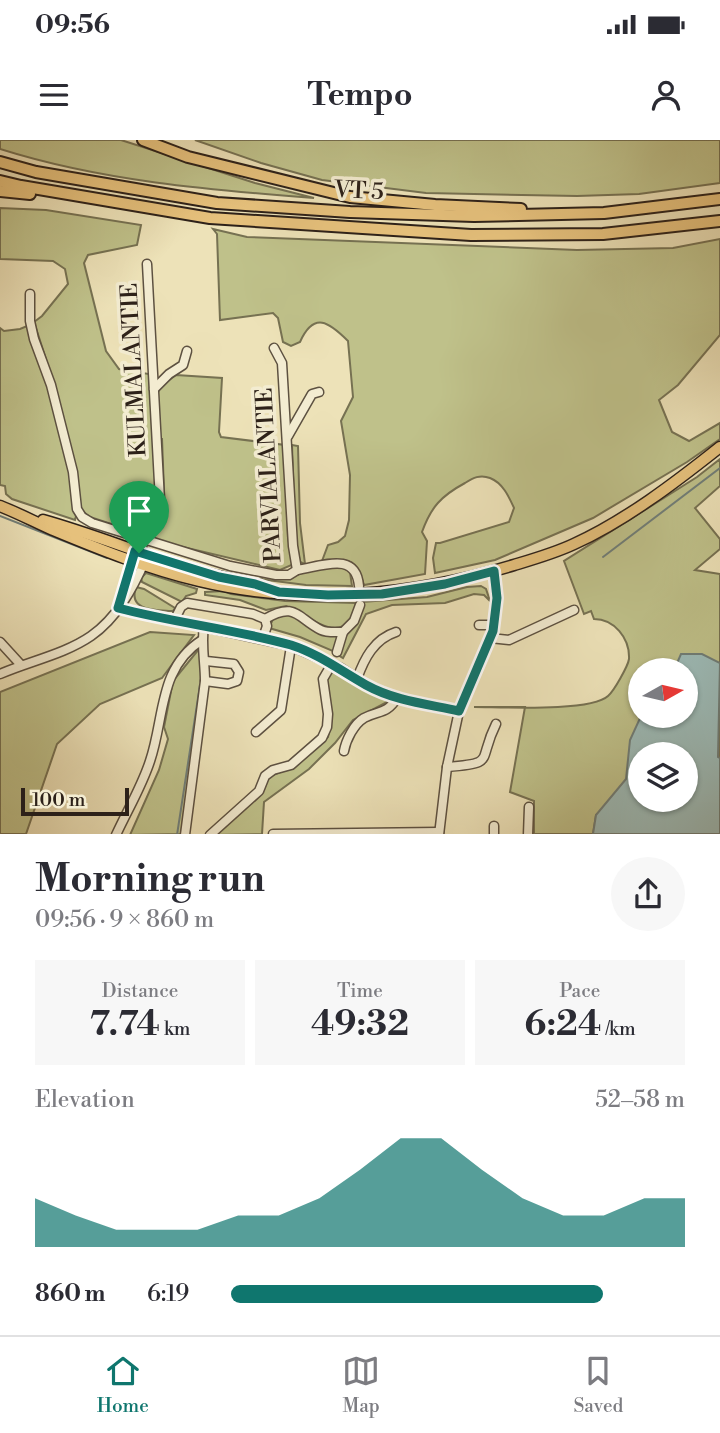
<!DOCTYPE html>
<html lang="en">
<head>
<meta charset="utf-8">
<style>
	body { margin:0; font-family:"Libre Bodoni",serif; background:#f7f7f7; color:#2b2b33; height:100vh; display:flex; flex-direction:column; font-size:26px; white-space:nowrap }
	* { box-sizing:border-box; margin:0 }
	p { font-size:23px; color:#7c7c81 }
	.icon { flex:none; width:38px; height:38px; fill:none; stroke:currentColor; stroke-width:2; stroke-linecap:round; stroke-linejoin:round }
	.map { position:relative; height:694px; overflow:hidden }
	.details { display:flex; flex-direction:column; background:#fff; flex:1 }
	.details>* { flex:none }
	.needle { width:46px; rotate:82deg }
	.fabs { position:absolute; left:628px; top:518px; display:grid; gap:14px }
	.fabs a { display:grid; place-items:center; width:70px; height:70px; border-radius:50%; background:#fff; box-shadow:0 2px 5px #0004; font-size:35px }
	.scale { position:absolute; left:21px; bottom:18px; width:108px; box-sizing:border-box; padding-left:7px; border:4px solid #2d2119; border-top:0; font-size:19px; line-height:24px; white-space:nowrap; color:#2d2119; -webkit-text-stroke:5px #f3ecd1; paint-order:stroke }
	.pin { position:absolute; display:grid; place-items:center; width:60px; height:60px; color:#fff; margin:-72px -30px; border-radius:50% 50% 50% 0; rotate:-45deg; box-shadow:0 0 7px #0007 }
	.pin .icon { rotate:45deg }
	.round { display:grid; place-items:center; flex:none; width:74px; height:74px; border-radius:37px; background:#f7f7f7 }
	.overview { display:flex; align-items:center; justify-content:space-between; height:119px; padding:0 35px }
	h1 { font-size:38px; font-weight:700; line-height:52px }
	.stats { display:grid; grid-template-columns:repeat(3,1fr); gap:10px; height:119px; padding:7px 35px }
	.stats div { display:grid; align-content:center; border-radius:0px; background:#f7f7f7; text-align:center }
	.stats b { font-size:35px; font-weight:700 }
	.stats small { font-size:19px; font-weight:400 }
	.stats p { font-size:19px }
	.chart { height:196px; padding:14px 35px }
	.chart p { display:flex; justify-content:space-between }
	.chart svg { width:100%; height:126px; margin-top:7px; fill:#0f766e; opacity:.7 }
	ul { padding:0 35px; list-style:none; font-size:23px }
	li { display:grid; grid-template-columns:112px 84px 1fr; align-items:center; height:52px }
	li i { height:18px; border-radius:9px; background:#0f766e }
	.status { display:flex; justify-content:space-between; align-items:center; height:49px; padding:0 35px; background:#fff; direction:ltr }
	.status svg { height:19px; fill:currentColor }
	header { display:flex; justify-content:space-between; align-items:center; height:91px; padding:0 35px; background:#fff; font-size:32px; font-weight:700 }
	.menu { display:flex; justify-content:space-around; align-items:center; height:98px; border-top:2px solid #e1e1e2; background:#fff; font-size:19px; color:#7c7c81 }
	.menu a { display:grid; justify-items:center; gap:4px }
	.menu .on { color:#0f766e }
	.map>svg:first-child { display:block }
	.green { fill:#bfc18a; stroke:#767152; stroke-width:2 }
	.water { fill:#9dbcb9; stroke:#707e79; stroke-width:2; fill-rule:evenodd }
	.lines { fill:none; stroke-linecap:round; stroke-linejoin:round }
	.stream { stroke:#707e79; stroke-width:2 }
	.minor-casing { stroke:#5d5141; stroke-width:11 }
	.major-casing { stroke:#2d2119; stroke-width:13 }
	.highway-casing { stroke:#2d2119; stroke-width:14 }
	.minor { stroke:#f3ecd1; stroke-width:8 }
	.major { stroke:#e6c17c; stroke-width:10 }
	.highway { stroke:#e6c17c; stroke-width:10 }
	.route-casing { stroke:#fff; stroke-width:14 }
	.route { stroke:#0f766e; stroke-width:9 }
	.labels { text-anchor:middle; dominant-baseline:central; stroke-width:7; stroke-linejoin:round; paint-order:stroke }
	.street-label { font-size:23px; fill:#2d2119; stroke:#f3ecd1 }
</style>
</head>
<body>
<div class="status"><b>09:56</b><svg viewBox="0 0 49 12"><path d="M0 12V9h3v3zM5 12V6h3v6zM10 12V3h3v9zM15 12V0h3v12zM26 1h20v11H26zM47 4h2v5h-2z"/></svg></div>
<header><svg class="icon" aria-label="menu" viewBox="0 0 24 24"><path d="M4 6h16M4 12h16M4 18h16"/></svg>Tempo<svg class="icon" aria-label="person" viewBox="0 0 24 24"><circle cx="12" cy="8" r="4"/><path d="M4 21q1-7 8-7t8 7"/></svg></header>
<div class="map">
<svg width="720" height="695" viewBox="0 0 720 695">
	<rect width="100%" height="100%" fill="#ede2b8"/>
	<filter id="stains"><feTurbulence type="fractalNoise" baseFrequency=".00286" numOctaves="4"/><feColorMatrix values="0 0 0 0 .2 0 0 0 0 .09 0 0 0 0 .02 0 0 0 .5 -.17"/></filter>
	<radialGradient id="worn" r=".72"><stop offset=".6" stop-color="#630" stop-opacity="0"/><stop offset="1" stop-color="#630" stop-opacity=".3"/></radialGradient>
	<g class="green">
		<path d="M0 0H121L255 43 314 58C209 50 101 41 0 9Z"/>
		<path d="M195 0H720V43L639 54 577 56 426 53 322 40 261 23Z"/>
		<path d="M0 68 46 70 141 85 137 105 88 115 84 123 106 211 119 229 149 234 157 370 152 384 142 394 90 377 80 369C74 305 54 243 34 182L42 176 68 144 65 129 53 121 0 119Z"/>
		<path d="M213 89 247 97 577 110 673 108 720 99V195L678 245 659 260 672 292 689 301 720 283V299L687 322 593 378 495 420 435 433 433 418 436 403H440L509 382 514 368C509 357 503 343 490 338 480 334 473 338 465 343 441 356 431 367 422 392L427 401 425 434 364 445C355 418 348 418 322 421L328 405 338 402 345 396 349 380 350 335 341 281 353 257 348 201C329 182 314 171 300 202L291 206 283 202 278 178 273 173 220 180 217 94Z"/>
		<path d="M27 186 48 245 69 330 76 376 75 380 12 359 6 354 5 346 0 345V188L4 191 20 189Z"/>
		<path d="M176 235 222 238 219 292 221 297 285 305 288 398 294 424 280 430 149 399 161 386 165 376 162 299H160L157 249Z"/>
		<path d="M292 305 298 306 300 383 305 424 300 422 295 395Z"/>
		<path d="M720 319V346L695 368 720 399V409L695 430 720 434V694L686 660 688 574 686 571V530H640V576H666L640 614V638L596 675 593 694H534V661L510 652 525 567H474C501 567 591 572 608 556 614 551 628 526 629 519 630 498 614 479 594 479L591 471 584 474 564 421 697 337Z"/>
		<path d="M328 428H343L350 432 352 446 306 445 259 439 264 437 292 438 302 432Z"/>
		<path d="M146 433 197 449 196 453 186 456 182 462 142 442 141 438Z"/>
		<path d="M481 446 486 449 490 461 484 455 474 454 445 463 392 465 366 474 343 518 338 515 345 492 362 462 427 457 467 447Z"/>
		<path d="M136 447 144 449 175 468 173 471H169C153 470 128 470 136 447Z"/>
		<path d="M224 451 231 454 285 461 356 463C346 511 312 477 286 466L266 470 240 460 205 455V452Z"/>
		<path d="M282 474 293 476 341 494 335 512 300 497 269 488 273 479Z"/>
		<path d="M150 492 194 495 162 538 100 564 57 604 26 694H0V552Z"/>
		<path d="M203 504V539L181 694 130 695 159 630 168 599 164 587 173 541Z"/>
		<path d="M333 527 389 561 353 580 335 603 309 629 264 662 262 694 215 695 268 637 293 627 328 597 332 578 326 540Z"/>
	</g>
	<path class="water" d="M681 514H702L720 523 718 617 720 618V694H593L596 675 626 639 630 600 641 576H686V530H674ZM640 614H686V660H640Z"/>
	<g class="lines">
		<g class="stream">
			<path d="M0 376 107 418"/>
			<path d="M603 417 720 328"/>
			<path d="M177 695 200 545"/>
		</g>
		<g class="minor-casing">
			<g id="minor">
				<path d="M30 154V181L34 199 51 245 73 332 77 369 82 377 92 383 230 426 276 435H289L297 430 293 406 282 223 274 208"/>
				<path d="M154 249 169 234 183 225 187 211"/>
				<path d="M288 296 312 254 319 252"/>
				<path d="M139 413C147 390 159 388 160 361L147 124"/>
				<path d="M297 430C323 426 356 411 359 446"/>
				<path d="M121 458 133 417"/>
				<path d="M118 468 291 506 341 528 367 545 397 558 459 571"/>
				<path d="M265 479C296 461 297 478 321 490 327 493 336 492 343 492L354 481 360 465"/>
				<path d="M174 481 181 467 187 463 253 474 265 479 267 486 263 498"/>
				<path d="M479 485H494"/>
				<path d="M490 498 509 500 574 470"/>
				<path d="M0 502 21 525"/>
				<path d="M337 512 343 492"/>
				<path d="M0 534C30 521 65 514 91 496 117 478 133 448 145 421"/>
				<path d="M357 539C364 519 374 499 396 492"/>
				<path d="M205 541 228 544 237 541 239 532 234 524 206 521"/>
				<path d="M256 592 281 570 291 506"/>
				<path d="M344 611C346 600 354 584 364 578 379 570 386 575 397 558"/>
				<path d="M447 627C497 623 477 622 496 584"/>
				<path d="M494 686V695"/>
				<path d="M273 694 439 692"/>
				<path d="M116 695C127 671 142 646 150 621 165 577 158 528 202 500"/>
				<path d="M185 695 205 541C205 522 201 504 204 486"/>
				<path d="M210 695 259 651 265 636 273 630 291 625 322 598 327 587 328 574 323 539 330 527"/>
				<path d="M439 695 447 627 459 571 493 491 497 458 494 431"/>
				<path d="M528 695 529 667"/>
			</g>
		</g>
		<g class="major-casing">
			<g id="major">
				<path d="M0 366C18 373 35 382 53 390 101 410 149 429 199 441 303 466 412 456 514 425 534 419 555 413 574 404 625 381 676 342 720 307"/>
				<path d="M43 380C111 399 175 429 245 442"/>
			</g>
		</g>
		<g class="highway-casing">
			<g id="highway">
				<path d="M143 0 188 17 350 57 435 65 521 69"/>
				<path d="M0 22 36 32 217 63 350 72 474 76 604 73 720 59"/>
				<path d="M0 41 21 46 210 78 471 95 603 94 720 81"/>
				<path d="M0 51 30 54"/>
			</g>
		</g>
		<use href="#minor" class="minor"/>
		<use href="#major" class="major"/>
		<use href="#highway" class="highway"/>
	</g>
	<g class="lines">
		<g class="route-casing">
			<path id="route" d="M135 411 219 437 255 444 279 452 328 455 382 454 445 444 494 431 497 458 493 491 459 571C427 564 395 561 366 545 341 531 319 514 291 505 234 489 175 483 118 468Z"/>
		</g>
		<use href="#route" class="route"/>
	</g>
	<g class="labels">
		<g class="street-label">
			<text transform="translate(359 51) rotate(3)">VT 5</text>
			<text transform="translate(134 230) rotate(-93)">KULMALANTIE</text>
			<text transform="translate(269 335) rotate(-93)">PARVIALANTIE</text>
		</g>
	</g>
	<rect width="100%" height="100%" filter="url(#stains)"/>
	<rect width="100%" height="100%" fill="url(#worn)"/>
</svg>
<div class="fabs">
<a><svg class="needle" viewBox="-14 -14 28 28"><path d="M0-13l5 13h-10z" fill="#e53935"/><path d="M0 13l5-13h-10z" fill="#7c7c81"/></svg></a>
<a><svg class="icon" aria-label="layers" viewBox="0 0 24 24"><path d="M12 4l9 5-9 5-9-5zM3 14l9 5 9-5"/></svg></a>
</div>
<div class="scale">100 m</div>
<div class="pin" style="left:139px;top:413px;background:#1e9e55"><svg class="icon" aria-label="arrive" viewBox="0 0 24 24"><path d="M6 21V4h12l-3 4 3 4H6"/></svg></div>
</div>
<section class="details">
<div class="overview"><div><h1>Morning run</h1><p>09:56 · 9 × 860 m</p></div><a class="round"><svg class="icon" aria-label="share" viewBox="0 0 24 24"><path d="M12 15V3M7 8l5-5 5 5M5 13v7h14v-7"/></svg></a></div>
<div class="stats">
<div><p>Distance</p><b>7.74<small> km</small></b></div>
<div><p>Time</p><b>49:32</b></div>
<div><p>Pace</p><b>6:24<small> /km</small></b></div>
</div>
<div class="chart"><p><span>Elevation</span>52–58 m</p>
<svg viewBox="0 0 160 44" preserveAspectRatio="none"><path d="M0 44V27L10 33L20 38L30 38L40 38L50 33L60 33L70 27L80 17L90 6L100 6L110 17L120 27L130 33L140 33L150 27L160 27V44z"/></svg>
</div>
<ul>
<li><b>860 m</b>6:19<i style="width:82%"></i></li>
</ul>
</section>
<nav class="menu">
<a class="on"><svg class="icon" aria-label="home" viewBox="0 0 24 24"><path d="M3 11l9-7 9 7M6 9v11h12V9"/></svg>Home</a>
<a><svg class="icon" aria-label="map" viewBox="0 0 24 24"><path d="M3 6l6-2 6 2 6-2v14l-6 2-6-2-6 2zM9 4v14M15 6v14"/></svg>Map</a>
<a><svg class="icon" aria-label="saved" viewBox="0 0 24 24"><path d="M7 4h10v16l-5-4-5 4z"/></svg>Saved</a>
</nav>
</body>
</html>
